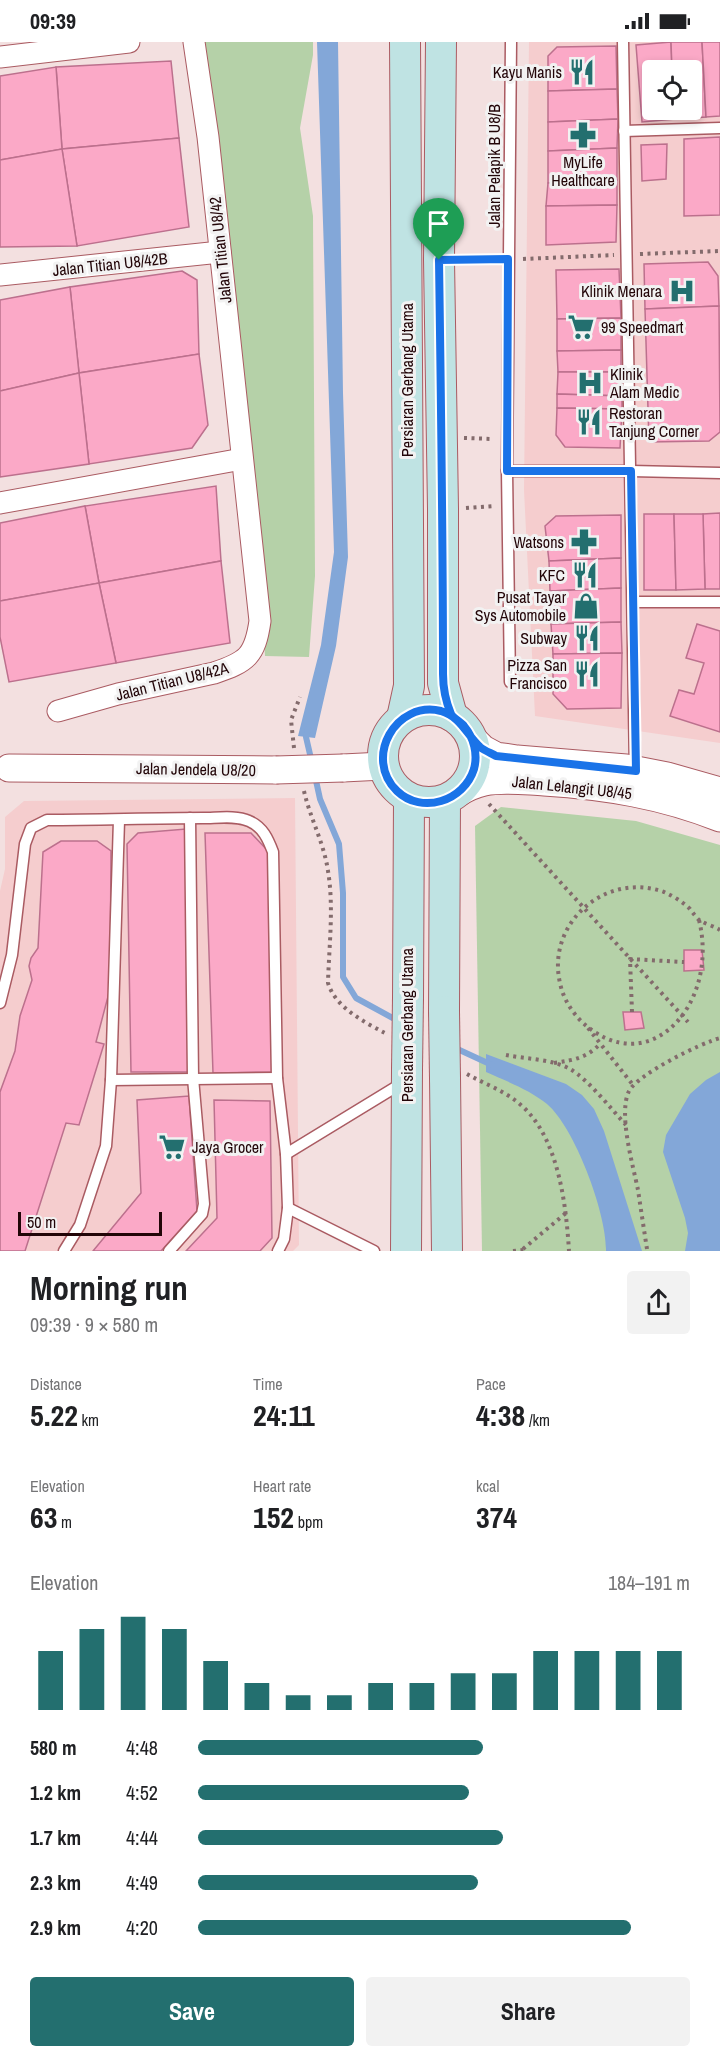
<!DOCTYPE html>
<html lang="en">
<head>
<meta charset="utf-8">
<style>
	body { margin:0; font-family:"Archivo Narrow",sans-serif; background:#f2f2f2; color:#202124; height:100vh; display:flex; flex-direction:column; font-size:22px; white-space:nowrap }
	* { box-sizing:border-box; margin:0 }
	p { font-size:20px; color:#757577 }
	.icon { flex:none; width:33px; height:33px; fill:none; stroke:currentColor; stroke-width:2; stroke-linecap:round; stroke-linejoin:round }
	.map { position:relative; height:1209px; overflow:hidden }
	.sheet { display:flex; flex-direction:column; background:#fff; flex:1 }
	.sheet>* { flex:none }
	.tools { position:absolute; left:642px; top:18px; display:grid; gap:12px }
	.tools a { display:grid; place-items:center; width:60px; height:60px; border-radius:6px; background:#fff; box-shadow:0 3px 9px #0003; font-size:30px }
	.scale { position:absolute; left:18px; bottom:15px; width:144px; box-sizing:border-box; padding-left:6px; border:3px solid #220508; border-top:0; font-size:16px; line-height:21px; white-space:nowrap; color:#220508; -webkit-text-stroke:4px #f2f2f2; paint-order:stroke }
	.pin { position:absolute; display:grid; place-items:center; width:51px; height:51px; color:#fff; margin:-62px -26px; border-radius:50% 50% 50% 0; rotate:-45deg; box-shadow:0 0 6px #0007 }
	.pin .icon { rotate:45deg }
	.round { display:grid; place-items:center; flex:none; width:63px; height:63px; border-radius:6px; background:#f2f2f2 }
	.summary { display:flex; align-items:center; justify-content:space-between; height:102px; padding:0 30px }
	h1 { font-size:33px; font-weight:700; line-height:45px }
	.stats { display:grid; grid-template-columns:repeat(3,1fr); gap:9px; height:102px; padding:6px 30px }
	.stats div { display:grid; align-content:center }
	.stats b { font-size:30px; font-weight:700 }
	.stats small { font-size:16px; font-weight:400 }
	.stats p { font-size:16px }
	.chart { height:168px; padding:12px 30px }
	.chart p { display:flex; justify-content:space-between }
	.chart svg { width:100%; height:108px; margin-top:6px; stroke:#236f6f; stroke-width:6 }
	.action { display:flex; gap:12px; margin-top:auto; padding:12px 30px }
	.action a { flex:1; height:69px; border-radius:6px; background:#236f6f; color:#fff; font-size:24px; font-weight:700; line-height:69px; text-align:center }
	.action a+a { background:#f2f2f2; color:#202124 }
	ul { padding:0 30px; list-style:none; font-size:20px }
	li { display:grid; grid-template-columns:96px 72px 1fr; align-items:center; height:45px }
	li i { height:15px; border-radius:8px; background:#236f6f }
	.status { display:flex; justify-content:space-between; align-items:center; height:42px; padding:0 30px; background:#fff; direction:ltr }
	.status svg { height:16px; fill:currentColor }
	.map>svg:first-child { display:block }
	.built { fill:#f5cdce; fill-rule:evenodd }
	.green { fill:#b5d1a8 }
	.water { fill:#83a7d8 }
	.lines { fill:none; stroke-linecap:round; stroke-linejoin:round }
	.stream { stroke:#83a7d8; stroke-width:6 }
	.building { fill:#fba9c7; stroke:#bc708d; stroke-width:1.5 }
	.service-casing { stroke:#aa5b62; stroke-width:13 }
	.minor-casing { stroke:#aa5b62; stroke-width:23 }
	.tertiary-casing { stroke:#aa5b62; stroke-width:29 }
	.secondary-casing { stroke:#aa5b62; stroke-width:32 }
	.path { stroke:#836b6c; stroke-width:4; stroke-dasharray:3 4.5; stroke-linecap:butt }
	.service { stroke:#fff; stroke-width:10 }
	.minor { stroke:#fff; stroke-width:21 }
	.tertiary { stroke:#fff; stroke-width:27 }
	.secondary { stroke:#bfe3e3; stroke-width:30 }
	.tertiary-bridge-casing { stroke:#aa5b62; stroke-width:29; stroke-linecap:butt }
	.secondary-bridge-casing { stroke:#aa5b62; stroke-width:32; stroke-linecap:butt }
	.tertiary-bridge { stroke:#fff; stroke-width:27 }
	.secondary-bridge { stroke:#bfe3e3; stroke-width:30 }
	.route-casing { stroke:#fff; stroke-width:12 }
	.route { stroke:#1a73e8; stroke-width:8 }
	.labels { text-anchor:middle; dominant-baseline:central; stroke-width:6; stroke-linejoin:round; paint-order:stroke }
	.poi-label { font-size:16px; fill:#220508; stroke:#f2f2f2; text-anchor:end }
	.street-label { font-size:16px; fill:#220508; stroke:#f2f2f2 }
</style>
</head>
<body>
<div class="status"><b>09:39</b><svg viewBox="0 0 49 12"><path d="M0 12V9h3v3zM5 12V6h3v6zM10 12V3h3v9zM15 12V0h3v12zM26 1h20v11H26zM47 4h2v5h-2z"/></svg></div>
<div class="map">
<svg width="720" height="1209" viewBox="0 0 720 1209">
	<rect width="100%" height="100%" fill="#f3e0e0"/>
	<g class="built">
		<path d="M529 0H720V701L535 674 524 448ZM652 28H692V68H652Z"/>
		<path d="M295 756 299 1203 293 1209H0V849L5 827V775L24 759Z"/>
	</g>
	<g class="green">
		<path d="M204 0H313V13L300 86 313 174 315 534 309 615 265 614 262 544Z"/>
		<path d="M501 765 636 779 720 803V1209H482L475 784Z"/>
	</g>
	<g class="water">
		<path d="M317 0H338L343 351 348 515 336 604 315 696 298 694 321 603 334 510Z"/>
		<path d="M486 1012 566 1042 582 1053 594 1067 604 1089 642 1209H606C607 1172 575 1086 547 1062 530 1048 506 1039 486 1030Z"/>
		<path d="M720 1030V1209H685L688 1191 685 1176 663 1110 666 1093 690 1052 706 1038Z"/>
	</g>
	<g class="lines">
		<g class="stream">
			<path d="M308 687 306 695 312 721"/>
			<path d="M315 734 320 757 339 802 343 851V935L356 956 400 980"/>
			<path d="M453 1005 492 1023"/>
		</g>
	</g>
	<g class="building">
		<path d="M671 0 672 28H652V68H674L675 77 642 80 636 3Z"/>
		<path d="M671 0H702L706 75 675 77 674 68H692V28H672Z"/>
		<path d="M702 0H720V74L706 75Z"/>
		<path d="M616 4 617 47 548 49V14L557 5Z"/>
		<path d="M171 19 179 96 62 107 56 25Z"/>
		<path d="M56 25 62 107 0 118V34Z"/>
		<path d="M617 47 618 77 548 80V49Z"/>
		<path d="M618 77 617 106 548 109V80Z"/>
		<path d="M720 95V173L684 174V97Z"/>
		<path d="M179 96 189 185 77 204 62 107Z"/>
		<path d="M667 102 666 137 642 139 641 103Z"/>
		<path d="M617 106V138L548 141V109Z"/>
		<path d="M62 107 77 204 0 205V118Z"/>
		<path d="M617 138V163L546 164 548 141Z"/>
		<path d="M617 163 616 200 546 203V164Z"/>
		<path d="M708 220 718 234 719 264 645 267 644 222Z"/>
		<path d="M619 227 621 276 557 277 556 228Z"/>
		<path d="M182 229 197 238 199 312 79 331 70 245Z"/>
		<path d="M70 245 79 331 0 349V258Z"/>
		<path d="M719 264 720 390 709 399 649 400 645 267Z"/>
		<path d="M621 276V308L557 309V277Z"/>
		<path d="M621 308V330H558L557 309Z"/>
		<path d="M199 312 208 383 192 406 89 422 79 331Z"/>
		<path d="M558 330H621L622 354 557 352Z"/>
		<path d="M79 331 89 422 0 435V349Z"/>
		<path d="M557 352 622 354V367L557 366Z"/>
		<path d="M557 366 622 367 620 406 565 405 556 393Z"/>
		<path d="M216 444 221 519 99 541 85 464Z"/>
		<path d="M85 464 99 541 0 559V481Z"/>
		<path d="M720 471V547H705L703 472Z"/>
		<path d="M644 472H674L676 548H644Z"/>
		<path d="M674 472H703L705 547 676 548Z"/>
		<path d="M621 473V516L549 519 545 484 556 474Z"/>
		<path d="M621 516V546L550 549 549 519Z"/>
		<path d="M221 519 230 601 116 621 99 541Z"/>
		<path d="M99 541 116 621 9 640 0 595V559Z"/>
		<path d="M621 546V580L551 582 550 549Z"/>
		<path d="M621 580 622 611 553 612 551 582Z"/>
		<path d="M697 582 720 589V690L670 674 679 648 694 652 704 621 686 616Z"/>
		<path d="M622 611 621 666 567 667 553 652V612Z"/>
		<path d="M186 787 188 1030H131L127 802 138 791Z"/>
		<path d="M205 791H251L268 809 272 1030 213 1031Z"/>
		<path d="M61 799H97L111 809 110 947 96 1000 104 1002 79 1083 66 1081 25 1209H0V1050L15 1009 20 974 32 938 29 924 31 916 38 906 43 810Z"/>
		<path d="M684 908H702L704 928 684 929Z"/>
		<path d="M623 970H641L644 986 625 988Z"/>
		<path d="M189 1054 197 1169 161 1209H93L141 1151 137 1058Z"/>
		<path d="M214 1058 270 1059 272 1196 260 1209H186L217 1176Z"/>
	</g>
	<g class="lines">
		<g class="service-casing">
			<g id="service">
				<path d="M623 0 635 728"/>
				<path d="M624 89 720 86"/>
				<path d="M507 429H631L720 431"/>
				<path d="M633 560H720"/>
				<path d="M510 640 507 429 511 0"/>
				<path d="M0 961 12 913 25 802 31 786 47 778C99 778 151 776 203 776 217 776 236 773 249 779 263 785 268 797 273 810L277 1036 286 1112 288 1166 284 1197 278 1209"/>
				<path d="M111 1038 277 1036"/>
				<path d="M286 1112 404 1040"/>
				<path d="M288 1166 374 1209"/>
				<path d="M64 1209 80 1183 106 1104 111 1038 119 778"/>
				<path d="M169 1209 202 1172 204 1162 193 1036 190 776"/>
			</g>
		</g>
		<g class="minor-casing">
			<g id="minor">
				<path d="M0 15 129 0"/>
				<path d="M0 233 220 210"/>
				<path d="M0 461 242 417"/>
				<path d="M58 669 118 652 214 631C247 620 255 614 260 579L208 95 194 0"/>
			</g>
		</g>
		<g class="tertiary-casing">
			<g id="tertiary">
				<path d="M472 696 483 707 496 714 517 717 626 726 667 734 720 749"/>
				<path d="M9 726 276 728"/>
				<path d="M343 726 383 724"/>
				<path d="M458 751C466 746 475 742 484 740 503 736 524 739 544 740 606 744 662 753 720 776"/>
			</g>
		</g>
		<g class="secondary-casing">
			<g id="secondary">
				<path d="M441 0 439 218 443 467V641L452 674"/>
				<circle cx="429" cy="714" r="46"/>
				<path d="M402 676 409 644 405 0"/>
				<path d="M408 956 409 757"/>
				<path d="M444 969 445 758"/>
				<path d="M445 1036 447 1209"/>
				<path d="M406 1209 407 1028"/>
			</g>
		</g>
		<g class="path">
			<path d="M640 212 720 209"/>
			<path d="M523 217 614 213"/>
			<path d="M463 218H497"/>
			<path d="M464 396 493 397"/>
			<path d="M466 466 494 464"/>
			<path d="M294 706 291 678 300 655"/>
			<path d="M304 749C310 776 324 801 328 829 334 865 329 904 328 941 335 965 364 980 385 991"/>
			<path d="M489 762 688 980"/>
			<path d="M699 878C720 963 648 1041 582 980 571 969 563 956 560 941 546 881 606 829 664 850 673 854 683 860 690 867 693 871 696 875 699 878 705 882 714 884 720 888"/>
			<path d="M632 970 630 917 684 920"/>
			<path d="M588 986 633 1043"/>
			<path d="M506 1013C526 1017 552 1017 570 1027 588 1037 611 1067 626 1083"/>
			<path d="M554 1021C574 1018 587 1016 601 1001"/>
			<path d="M467 1032C483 1041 502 1048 516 1059 558 1090 566 1161 569 1209"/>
			<path d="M523 1207 566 1171"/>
			<path d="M647 1207C644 1188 641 1168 638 1148 633 1123 618 1072 629 1049 638 1032 701 1001 720 996"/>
			<path d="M513 1209 524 1208"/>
		</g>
		<use href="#service" class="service"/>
		<use href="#minor" class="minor"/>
		<use href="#tertiary" class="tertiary"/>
		<use href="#secondary" class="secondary"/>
		<g class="tertiary-bridge-casing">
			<path id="tertiary-bridge" d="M276 728 343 726"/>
		</g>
		<g class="secondary-bridge-casing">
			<g id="secondary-bridge">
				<path d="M444 969 445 1036"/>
				<path d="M407 1028 408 956"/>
			</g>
		</g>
		<use href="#tertiary-bridge" class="tertiary-bridge"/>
		<use href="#secondary-bridge" class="secondary-bridge"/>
	</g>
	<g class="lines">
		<g class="route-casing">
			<path id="route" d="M439 218C441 356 443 494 443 632 443 644 446 660 451 672 454 677 461 680 464 684 474 696 478 712 474 727 464 759 422 773 397 749 363 716 396 658 441 669 461 675 466 692 480 705 485 709 491 711 496 714L636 729 631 429H507L508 217 439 218"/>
		</g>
		<use href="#route" class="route"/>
	</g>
	<defs>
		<g id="restaurant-bare" transform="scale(2.07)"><path d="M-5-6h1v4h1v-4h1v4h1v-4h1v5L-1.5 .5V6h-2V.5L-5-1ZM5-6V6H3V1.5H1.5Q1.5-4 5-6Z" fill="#236f6f" stroke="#f2f2f2" stroke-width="2.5" paint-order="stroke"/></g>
		<g id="pharmacy-bare" transform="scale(2.07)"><path d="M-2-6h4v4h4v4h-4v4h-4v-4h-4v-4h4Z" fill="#236f6f" stroke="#f2f2f2" stroke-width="2.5" paint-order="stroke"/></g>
		<g id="hospital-bare" transform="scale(2.07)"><path d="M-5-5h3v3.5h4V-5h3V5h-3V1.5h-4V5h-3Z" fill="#236f6f" stroke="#f2f2f2" stroke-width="2.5" paint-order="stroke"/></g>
		<g id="supermarket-bare" transform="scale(2.07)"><path d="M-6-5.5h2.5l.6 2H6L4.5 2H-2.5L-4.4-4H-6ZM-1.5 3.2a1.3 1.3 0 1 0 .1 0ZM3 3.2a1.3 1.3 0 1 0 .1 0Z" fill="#236f6f" stroke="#f2f2f2" stroke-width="2.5" paint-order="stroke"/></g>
		<g id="shop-bare" transform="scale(2.07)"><path d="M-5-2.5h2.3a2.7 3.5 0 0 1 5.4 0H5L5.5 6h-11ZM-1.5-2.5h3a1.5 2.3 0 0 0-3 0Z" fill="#236f6f" stroke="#f2f2f2" stroke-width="2.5" paint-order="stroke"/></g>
	</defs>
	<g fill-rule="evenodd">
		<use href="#restaurant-bare" x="582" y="30"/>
		<use href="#pharmacy-bare" x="583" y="93"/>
		<use href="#hospital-bare" x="682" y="249"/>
		<use href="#supermarket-bare" x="581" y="285"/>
		<use href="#hospital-bare" x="590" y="341"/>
		<use href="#restaurant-bare" x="589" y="380"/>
		<use href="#pharmacy-bare" x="584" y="500"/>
		<use href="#restaurant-bare" x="585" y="533"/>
		<use href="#shop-bare" x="586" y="564"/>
		<use href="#restaurant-bare" x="587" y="596"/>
		<use href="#restaurant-bare" x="587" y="632"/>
		<use href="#supermarket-bare" x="172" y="1105"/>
	</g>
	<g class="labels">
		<g class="poi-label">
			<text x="562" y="30">Kayu Manis</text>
			<text x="583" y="120" text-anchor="middle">MyLife<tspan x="583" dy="18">Healthcare</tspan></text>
			<text x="662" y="249">Klinik Menara</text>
			<text x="601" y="285" text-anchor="start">99 Speedmart</text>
			<text x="610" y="332" text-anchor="start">Klinik<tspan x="610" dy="18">Alam Medic</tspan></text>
			<text x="609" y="371" text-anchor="start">Restoran<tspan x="609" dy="18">Tanjung Corner</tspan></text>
			<text x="564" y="500">Watsons</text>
			<text x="565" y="533">KFC</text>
			<text x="566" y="555">Pusat Tayar<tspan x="566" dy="18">Sys Automobile</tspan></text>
			<text x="567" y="596">Subway</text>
			<text x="567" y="623">Pizza San<tspan x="567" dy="18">Francisco</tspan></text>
			<text x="192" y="1105" text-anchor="start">Jaya Grocer</text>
		</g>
		<g class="street-label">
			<text transform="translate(494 124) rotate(-90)">Jalan Pelapik B U8/B</text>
			<text transform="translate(220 208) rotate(-96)">Jalan Titian U8/42</text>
			<text transform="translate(110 222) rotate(-6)">Jalan Titian U8/42B</text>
			<text transform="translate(407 338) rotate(-90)">Persiaran Gerbang Utama</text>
			<text transform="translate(172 639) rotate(-14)">Jalan Titian U8/42A</text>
			<text transform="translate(196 727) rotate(1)">Jalan Jendela U8/20</text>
			<text transform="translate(572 745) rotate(6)">Jalan Lelangit U8/45</text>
			<text transform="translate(407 983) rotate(-90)">Persiaran Gerbang Utama</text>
		</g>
	</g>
</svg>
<div class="tools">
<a><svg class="icon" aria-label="locate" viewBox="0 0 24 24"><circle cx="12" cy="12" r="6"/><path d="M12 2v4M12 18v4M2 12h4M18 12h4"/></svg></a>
</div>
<div class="scale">50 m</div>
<div class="pin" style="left:439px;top:218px;background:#1e9e55"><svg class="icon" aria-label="arrive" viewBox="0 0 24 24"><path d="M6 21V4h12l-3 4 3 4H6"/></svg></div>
</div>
<section class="sheet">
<div class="summary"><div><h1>Morning run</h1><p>09:39 · 9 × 580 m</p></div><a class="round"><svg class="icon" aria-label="share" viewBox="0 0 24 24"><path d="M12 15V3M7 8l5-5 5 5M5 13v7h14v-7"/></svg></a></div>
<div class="stats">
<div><p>Distance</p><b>5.22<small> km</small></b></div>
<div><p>Time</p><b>24:11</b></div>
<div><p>Pace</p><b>4:38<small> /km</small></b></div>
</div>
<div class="stats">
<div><p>Elevation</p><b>63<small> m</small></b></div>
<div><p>Heart rate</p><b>152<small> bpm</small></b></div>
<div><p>kcal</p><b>374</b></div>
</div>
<div class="chart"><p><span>Elevation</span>184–191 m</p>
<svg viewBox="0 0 160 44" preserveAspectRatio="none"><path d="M5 44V20M15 44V11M25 44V6M35 44V11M45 44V24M55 44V33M65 44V38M75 44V38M85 44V33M95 44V33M105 44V29M115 44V29M125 44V20M135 44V20M145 44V20M155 44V20"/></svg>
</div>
<ul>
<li><b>580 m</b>4:48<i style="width:58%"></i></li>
<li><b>1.2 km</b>4:52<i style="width:55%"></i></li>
<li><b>1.7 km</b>4:44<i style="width:62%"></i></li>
<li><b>2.3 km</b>4:49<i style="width:57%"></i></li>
<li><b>2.9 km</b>4:20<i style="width:88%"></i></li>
</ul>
<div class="action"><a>Save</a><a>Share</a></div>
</section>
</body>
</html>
